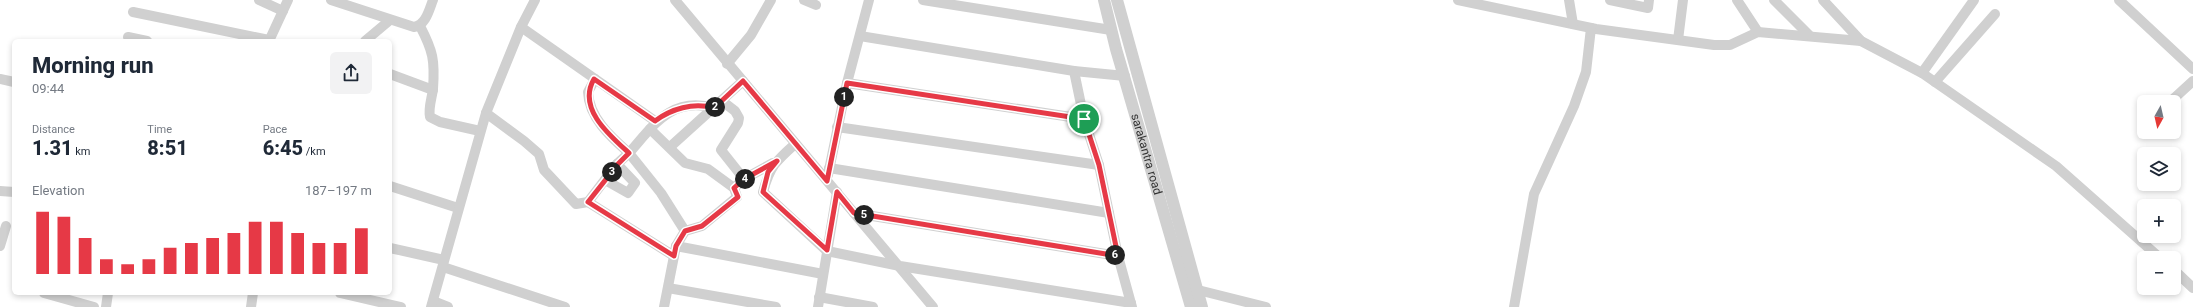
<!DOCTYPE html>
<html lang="en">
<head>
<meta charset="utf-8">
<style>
	body { margin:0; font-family:Roboto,sans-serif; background:#f2f2f3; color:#1f2937; height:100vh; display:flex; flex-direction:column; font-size:15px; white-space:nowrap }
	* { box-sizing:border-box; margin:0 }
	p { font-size:13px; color:#747a83 }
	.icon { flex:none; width:22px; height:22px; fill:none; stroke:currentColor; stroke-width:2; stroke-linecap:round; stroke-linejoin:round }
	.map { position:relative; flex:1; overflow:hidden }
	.drawer { position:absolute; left:12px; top:39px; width:380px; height:256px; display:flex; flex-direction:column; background:#fff; border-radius:6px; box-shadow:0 2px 6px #0003 }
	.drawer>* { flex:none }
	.needle { width:26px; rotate:188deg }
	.controls { position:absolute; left:2137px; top:95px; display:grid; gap:8px }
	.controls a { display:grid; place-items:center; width:44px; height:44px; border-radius:6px; background:#fff; box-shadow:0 2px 6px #0003; font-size:20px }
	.pin { position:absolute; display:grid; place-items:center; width:34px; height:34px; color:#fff; margin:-17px; border:2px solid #fff; border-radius:50%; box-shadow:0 1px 4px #0007 }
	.km { position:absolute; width:20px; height:20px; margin:-10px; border-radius:50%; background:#222; color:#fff; font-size:11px; line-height:20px; text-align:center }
	.round { display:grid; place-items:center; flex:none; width:42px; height:42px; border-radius:6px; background:#f2f2f3 }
	.head { display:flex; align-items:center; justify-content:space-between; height:68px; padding:0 20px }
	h1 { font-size:22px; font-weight:800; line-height:30px }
	.figures { display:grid; grid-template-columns:repeat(3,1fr); gap:6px; height:68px; padding:4px 20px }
	.figures div { display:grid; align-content:center }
	.figures b { font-size:20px; font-weight:800 }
	.figures small { font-size:11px; font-weight:400 }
	.figures p { font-size:11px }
	.chart { height:112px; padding:8px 20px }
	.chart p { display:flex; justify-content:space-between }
	.chart svg { width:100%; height:72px; margin-top:4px; stroke:#e63946; stroke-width:6 }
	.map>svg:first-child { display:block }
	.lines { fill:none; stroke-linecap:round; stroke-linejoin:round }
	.minor { stroke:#d0d0d0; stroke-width:10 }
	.tertiary { stroke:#d0d0d0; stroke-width:12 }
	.route-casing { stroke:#fff; stroke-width:8 }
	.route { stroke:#e63946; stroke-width:5 }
	.labels { text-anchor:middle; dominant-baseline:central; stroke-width:4; stroke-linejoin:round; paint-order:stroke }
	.street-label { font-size:12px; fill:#333; stroke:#fff }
</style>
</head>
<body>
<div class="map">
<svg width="2193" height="307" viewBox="0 0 2193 307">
	<rect width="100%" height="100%" fill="#fff"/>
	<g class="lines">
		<g class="minor">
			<path d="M259 0 283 11"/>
			<path d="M331 0 414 27C426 25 429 10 433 0"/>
			<path d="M675 0 933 307"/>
			<path d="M804 0 816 5"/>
			<path d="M923 0 1111 30"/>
			<path d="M1458 0 1596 29 1714 45H1730L1758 32 1861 41"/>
			<path d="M1569 0 1573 24"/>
			<path d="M1610 0 1648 8 1649 0"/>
			<path d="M1737 0 1758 32"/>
			<path d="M1774 0 1809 35"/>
			<path d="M1823 0 1861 41 1922 73 2056 166 2160 258"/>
			<path d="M2119 0 2193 69"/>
			<path d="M133 12 269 40"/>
			<path d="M420 26C433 51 435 60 433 89 432 98 428 108 430 117L440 122 480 131"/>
			<path d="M521 27 655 121"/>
			<path d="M860 36 1074 71 1084 119 1099 165 1118 256 1132 307"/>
			<path d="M128 37 147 41"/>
			<path d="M1678 40 1683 0"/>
			<path d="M269 41 288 0"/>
			<path d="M365 41 390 20"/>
			<path d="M727 64 751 35 771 0"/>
			<path d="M1074 71 1125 76"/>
			<path d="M1922 73 1974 0"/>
			<path d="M390 74 433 90"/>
			<path d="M0 79 14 82"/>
			<path d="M595 79 588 92C589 118 611 137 629 153L617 164 588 202 674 256"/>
			<path d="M1935 82 1995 14"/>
			<path d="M847 83 1084 119"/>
			<path d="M722 101 735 111 739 118 738 123 721 150 744 179"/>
			<path d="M2170 102 2193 81"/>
			<path d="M486 113 524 141 539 154 544 170 576 204 588 202"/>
			<path d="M837 127 1099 165"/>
			<path d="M650 129 685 163 708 169 734 188"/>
			<path d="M795 144C776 161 770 166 763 192L827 251 900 266 1131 303"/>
			<path d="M670 147 743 81"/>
			<path d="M829 168 1109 213"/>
			<path d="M828 175 847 83 869 0"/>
			<path d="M605 180 628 193 635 183 617 164"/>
			<path d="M390 186 458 208"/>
			<path d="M0 191 14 192"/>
			<path d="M854 213 1118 256"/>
			<path d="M685 231 702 226 737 197 734 188 744 179 773 163"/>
			<path d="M0 246 6 226"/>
			<path d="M676 246 685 231 661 193 629 153C653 126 671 96 714 108"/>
			<path d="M390 248 444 260"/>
			<path d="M443 267 565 307"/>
			<path d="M2174 270 2193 288"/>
			<path d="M668 288 776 307"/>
			<path d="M1198 290 1266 307"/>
			<path d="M44 293 94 307"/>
			<path d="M340 293 401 307"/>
			<path d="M819 297 873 307"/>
			<path d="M433 301 448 307"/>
			<path d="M106 307 108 293"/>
			<path d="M251 307 253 293"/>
			<path d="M431 307 486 113 521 27 535 0"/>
			<path d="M664 307 676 246 823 274"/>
			<path d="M818 307 837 192"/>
			<path d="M1514 307 1534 194 1574 106 1586 72 1591 28"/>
		</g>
		<g class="tertiary">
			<path id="s1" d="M1104 0 1116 49 1191 307"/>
			<path d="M1117 0 1202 307"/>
		</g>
	</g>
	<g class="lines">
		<g class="route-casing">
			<path id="route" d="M594 79 655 121C671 109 693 102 714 108L743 81 827 181 847 83 1084 119 1099 165 1118 256 854 213 837 192 827 250 763 192 768 172 777 161 744 179 734 188 738 197 702 226 685 231 676 246 674 256 588 202 618 164 629 153C609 135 577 108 594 79Z"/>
		</g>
		<use href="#route" class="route"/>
	</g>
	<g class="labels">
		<g class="street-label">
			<text stroke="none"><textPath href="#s1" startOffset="160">sarakantra road</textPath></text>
		</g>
	</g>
</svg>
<div class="controls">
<a><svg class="needle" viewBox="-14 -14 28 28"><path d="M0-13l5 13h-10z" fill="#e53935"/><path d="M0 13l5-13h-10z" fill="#747a83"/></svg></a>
<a><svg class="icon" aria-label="layers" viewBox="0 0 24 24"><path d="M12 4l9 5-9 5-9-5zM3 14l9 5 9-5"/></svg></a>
<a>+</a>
<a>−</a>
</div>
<div class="pin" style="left:1084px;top:119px;background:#1e9e55"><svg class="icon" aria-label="arrive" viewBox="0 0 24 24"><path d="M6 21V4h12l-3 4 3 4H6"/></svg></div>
<b class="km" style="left:844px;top:97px">1</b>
<b class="km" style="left:715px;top:107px">2</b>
<b class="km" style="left:612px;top:172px">3</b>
<b class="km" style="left:745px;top:179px">4</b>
<b class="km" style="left:864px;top:215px">5</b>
<b class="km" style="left:1115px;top:255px">6</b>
<section class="drawer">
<div class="head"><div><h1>Morning run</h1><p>09:44</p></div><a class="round"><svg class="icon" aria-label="share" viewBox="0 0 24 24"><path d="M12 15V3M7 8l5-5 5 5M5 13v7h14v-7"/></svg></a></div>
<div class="figures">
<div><p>Distance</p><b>1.31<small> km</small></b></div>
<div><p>Time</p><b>8:51</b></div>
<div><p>Pace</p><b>6:45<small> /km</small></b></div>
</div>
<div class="chart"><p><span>Elevation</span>187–197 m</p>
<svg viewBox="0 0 160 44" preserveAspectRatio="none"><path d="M5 44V6M15 44V9M25 44V22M35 44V35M45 44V38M55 44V35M65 44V28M75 44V25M85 44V22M95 44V19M105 44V12M115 44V12M125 44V19M135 44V25M145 44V25M155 44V16"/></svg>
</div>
</section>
</div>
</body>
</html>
